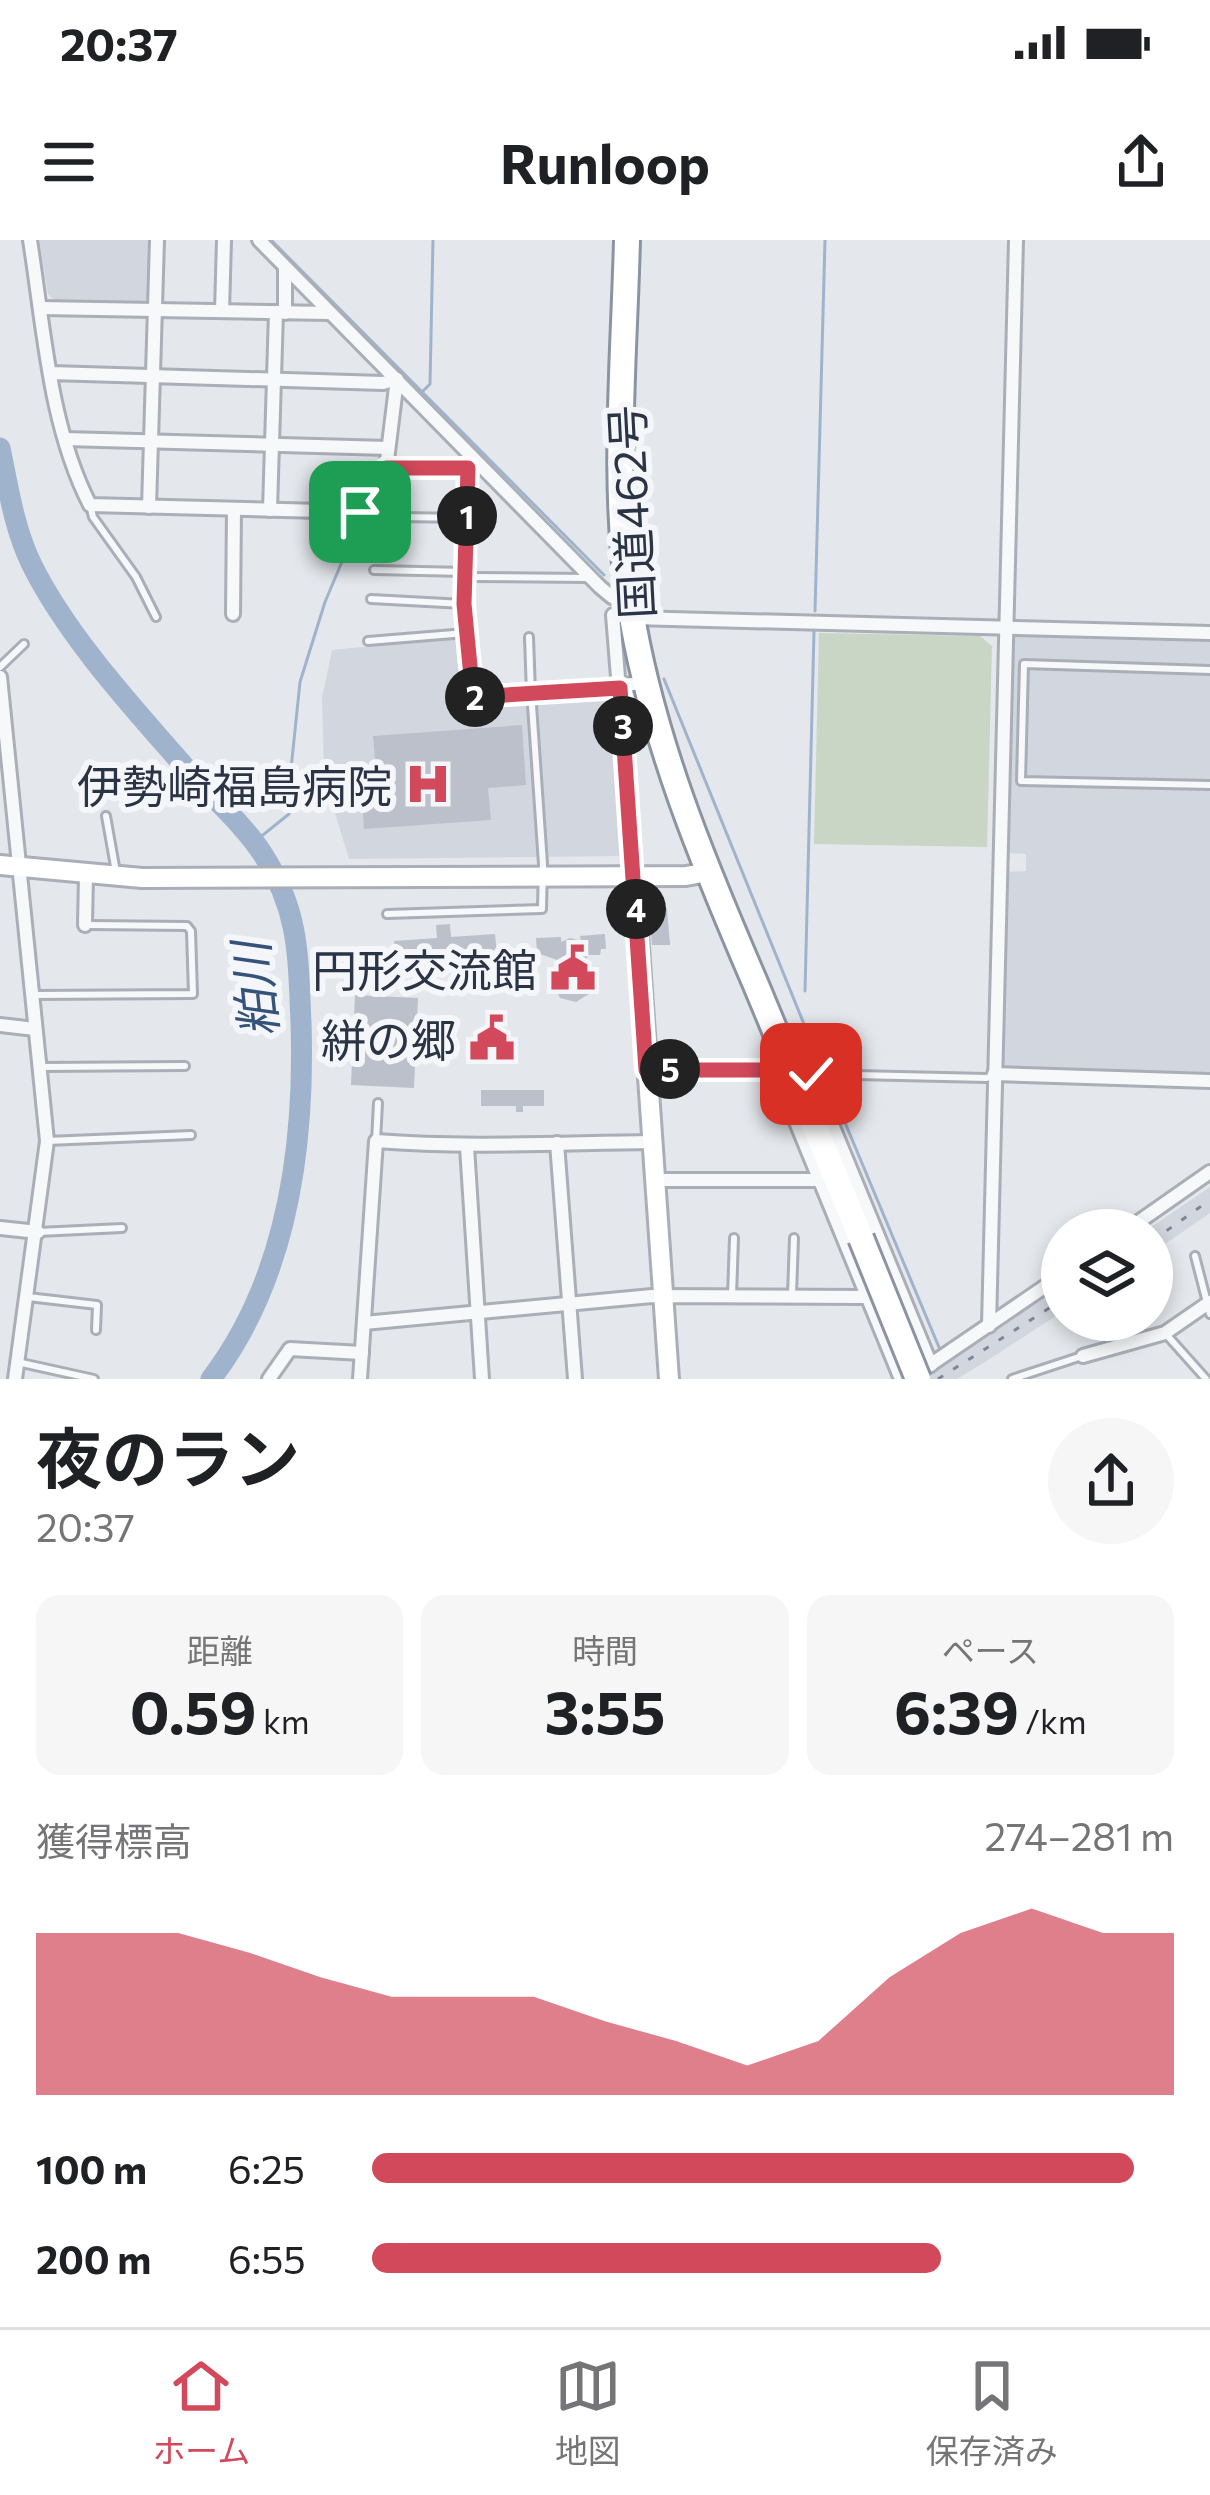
<!DOCTYPE html>
<html lang="ja">
<head>
<meta charset="utf-8">
<style>
	body { margin:0; font-family:Commissioner,"Noto Sans JP",sans-serif; background:#f6f6f6; color:#202124; height:100vh; display:flex; flex-direction:column; font-size:45px; white-space:nowrap }
	* { box-sizing:border-box; margin:0 }
	p { font-size:39px; color:#757577 }
	.icon { flex:none; width:66px; height:66px; fill:none; stroke:currentColor; stroke-width:2; stroke-linecap:round; stroke-linejoin:round }
	.map { position:relative; height:1139px; overflow:hidden }
	.details { display:flex; flex-direction:column; background:#fff; flex:1 }
	.details>* { flex:none }
	.fabs { position:absolute; left:1041px; top:969px; display:grid; gap:24px }
	.fabs a { display:grid; place-items:center; width:132px; height:132px; border-radius:50%; background:#fff; box-shadow:0 6px 18px #0003; font-size:60px }
	.pin { position:absolute; display:grid; place-items:center; width:102px; height:102px; color:#fff; margin:-51px; border-radius:24px; box-shadow:0 6px 18px #0006 }
	.km { position:absolute; width:60px; height:60px; margin:-30px; border-radius:50%; background:#222; color:#fff; font-size:33px; line-height:60px; text-align:center }
	.round { display:grid; place-items:center; flex:none; width:126px; height:126px; border-radius:63px; background:#f6f6f6 }
	.summary { display:flex; align-items:center; justify-content:space-between; height:204px; padding:0 36px }
	h1 { font-size:66px; font-weight:700; line-height:90px }
	.metrics { display:grid; grid-template-columns:repeat(3,1fr); gap:18px; height:204px; padding:12px 36px }
	.metrics div { display:grid; align-content:center; border-radius:24px; background:#f6f6f6; text-align:center }
	.metrics b { font-size:60px; font-weight:700 }
	.metrics small { font-size:33px; font-weight:400 }
	.metrics p { font-size:33px }
	.chart { height:336px; padding:24px 36px }
	.chart p { display:flex; justify-content:space-between }
	.chart svg { width:100%; height:216px; margin-top:12px; fill:#d1495b; opacity:.7 }
	ul { padding:0 36px; list-style:none; font-size:39px }
	li { display:grid; grid-template-columns:192px 144px 1fr; align-items:center; height:90px }
	li i { height:30px; border-radius:15px; background:#d1495b }
	.status { display:flex; justify-content:space-between; align-items:center; height:84px; padding:0 60px; background:#fff; direction:ltr }
	.status svg { height:33px; fill:currentColor }
	header { display:flex; justify-content:space-between; align-items:center; height:156px; padding:0 36px; background:#fff; font-size:54px; font-weight:700 }
	.dock { display:flex; justify-content:space-around; align-items:center; height:168px; border-top:3px solid #e0e0e0; background:#fff; font-size:33px; color:#757577 }
	.dock a { display:grid; justify-items:center; gap:6px }
	.dock .on { color:#d1495b }
	.map>svg:first-child { display:block }
	.built { fill:#d2d6de }
	.pitch { fill:#c9d6c5 }
	.lines { fill:none; stroke-linecap:round; stroke-linejoin:round }
	.stream { stroke:#9fb4cc; stroke-width:3 }
	.river { stroke:#9fb4cc; stroke-width:21 }
	.building { fill:#bbc0ca }
	.lane-casing { stroke:#a9aeb7; stroke-width:12 }
	.street-casing { stroke:#a9aeb7; stroke-width:18 }
	.secondary-casing { stroke:#a9aeb7; stroke-width:24 }
	.highway-casing { stroke:#8b94a3; stroke-width:30 }
	.lane { stroke:#f7f8fa; stroke-width:6 }
	.street { stroke:#f7f8fa; stroke-width:12 }
	.secondary { stroke:#fff; stroke-width:18 }
	.highway { stroke:#fff; stroke-width:24 }
	.rail { stroke:#7d8696; stroke-width:3; stroke-dasharray:6 12; stroke-linecap:butt }
	.highway-bridge-casing { stroke:#8b94a3; stroke-width:30; stroke-linecap:butt }
	.highway-bridge { stroke:#fff; stroke-width:24 }
	.route-casing { stroke:#fff; stroke-width:24 }
	.route { stroke:#d1495b; stroke-width:15 }
	.labels { text-anchor:middle; dominant-baseline:central; stroke-width:12; stroke-linejoin:round; paint-order:stroke }
	.street-label { font-size:45px; fill:#2b3445; stroke:#f4f6f9 }
	.poi-label { font-size:45px; fill:#2b3445; stroke:#f4f6f9; text-anchor:end }
	.water-label { font-size:48px; font-style:italic; fill:#34527a; stroke:#f4f6f9 }
</style>
</head>
<body>
<div class="status"><b>20:37</b><svg viewBox="0 0 49 12"><path d="M0 12V9h3v3zM5 12V6h3v6zM10 12V3h3v9zM15 12V0h3v12zM26 1h20v11H26zM47 4h2v5h-2z"/></svg></div>
<header><svg class="icon" aria-label="menu" viewBox="0 0 24 24"><path d="M4 6h16M4 12h16M4 18h16"/></svg>Runloop<svg class="icon" aria-label="share" viewBox="0 0 24 24"><path d="M12 15V3M7 8l5-5 5 5M5 13v7h14v-7"/></svg></header>
<div class="map">
<svg width="1210" height="1139" viewBox="0 0 1210 1139">
	<rect width="100%" height="100%" fill="#e4e7ec"/>
	<g class="built">
		<path d="M39 0H153L151 58 143 65 55 61 48 54Z"/>
		<path d="M1014 396 1210 400V832L1007 829 1001 824 1006 632 1026 631V614L1006 613Z"/>
		<path d="M461 397 470 463 614 455 622 616 349 619 324 537 322 458 332 410Z"/>
		<path d="M1210 947V973L1152 1013V990H1147Z"/>
		<path d="M1062 1047V1072L985 1122 957 1139H918Z"/>
	</g>
	<path class="pitch" d="M819 393 980 396 992 406 987 607 814 604Z"/>
	<g class="lines">
		<g class="stream">
			<path d="M271 0 604 335"/>
			<path d="M423 151 430 144 433 0"/>
			<path d="M815 371 825 0"/>
			<path d="M664 439 821 826"/>
			<path d="M291 529 300 442 325 362 349 305"/>
			<path d="M253 603 289 574 292 561"/>
			<path d="M805 751 814 391"/>
			<path d="M828 842 941 1112"/>
			<path d="M940 1110 982 1082 989 847"/>
		</g>
		<path class="river" d="M0 208C8 246 14 288 31 323 67 397 137 472 191 534 215 560 245 586 264 616 300 673 298 718 301 783 305 905 288 1038 211 1139"/>
	</g>
	<g class="building">
		<path d="M522 485 526 545 488 548 491 580 364 589 362 558 378 557 373 496Z"/>
		<path d="M667 668 670 705H652L649 669Z"/>
		<path d="M450 684 451 697 495 694 497 715 395 722 394 701 437 698 436 685Z"/>
		<path d="M605 694 606 709H601L600 715H588L586 721 596 736 592 752 576 762 560 758 551 740 560 721 537 713 536 698 561 697V702L570 698 581 701 580 696Z"/>
		<path d="M355 755 418 758 414 848 351 845Z"/>
		<path d="M481 850H544V866H523V872H516V866H481Z"/>
	</g>
	<g class="lines">
		<g class="lane-casing">
			<g id="lane">
				<path d="M388 228H468"/>
				<path d="M90 265 93 277 136 337 156 377"/>
				<path d="M398 277 466 278"/>
				<path d="M374 330 466 332"/>
				<path d="M469 337 588 338"/>
				<path d="M371 359 464 364"/>
				<path d="M529 397 531 454"/>
				<path d="M368 401 466 393 473 457"/>
				<path d="M0 427 24 404"/>
				<path d="M1210 430 1024 424 1021 541 1210 545"/>
				<path d="M106 576 116 632"/>
				<path d="M387 674 542 669 543 624 532 465"/>
				<path d="M32 755 193 754 191 691 187 686 88 685"/>
				<path d="M39 827 185 826"/>
				<path d="M650 829H775"/>
				<path d="M812 834 987 838 994 834"/>
				<path d="M47 901 191 895"/>
				<path d="M376 901 378 863"/>
				<path d="M38 992 122 988"/>
				<path d="M1195 1016 1210 1074"/>
				<path d="M792 1055 794 998"/>
				<path d="M732 1056 734 998"/>
				<path d="M28 1057 97 1065 96 1090"/>
				<path d="M1165 1093 1206 1139"/>
				<path d="M17 1122 94 1139"/>
				<path d="M1012 1139 1082 1116"/>
			</g>
		</g>
		<g class="street-casing">
			<g id="street">
				<path d="M30 0C44 88 49 185 90 265L360 272 384 245 397 139 383 143 51 133"/>
				<path d="M259 0 600 347 612 357 630 362"/>
				<path d="M285 28V73"/>
				<path d="M41 68 330 73"/>
				<path d="M222 71 224 0"/>
				<path d="M65 199 388 208"/>
				<path d="M149 267 157 0"/>
				<path d="M270 270 276 72"/>
				<path d="M233 374 234 269"/>
				<path d="M613 375 634 636"/>
				<path d="M633 378 1210 393"/>
				<path d="M466 393 471 216"/>
				<path d="M0 437 47 901 15 1139"/>
				<path d="M473 457 645 443"/>
				<path d="M85 685 86 635"/>
				<path d="M0 785 35 789"/>
				<path d="M994 834 1210 841"/>
				<path d="M557 903 575 1139"/>
				<path d="M467 907 482 1139"/>
				<path d="M654 940H819"/>
				<path d="M0 988 38 992"/>
				<path d="M1127 990 1210 932"/>
				<path d="M364 1083 652 1056 868 1057"/>
				<path d="M989 1086 1016 0"/>
				<path d="M1083 1116 1165 1093 1210 1062"/>
				<path d="M924 1129 1062 1035"/>
				<path d="M269 1139 290 1109 362 1113"/>
				<path d="M360 1139 376 901C468 908 559 903 651 902"/>
				<path d="M901 1139 778 838 776 829 783 810 794 813 808 826 931 1125"/>
			</g>
		</g>
		<g class="secondary-casing">
			<g id="secondary">
				<path d="M0 625 142 638 686 636 708 632"/>
				<path d="M634 636 669 1139"/>
			</g>
		</g>
		<g class="highway-casing">
			<path id="highway" d="M627 0C624 120 612 245 630 365 651 498 703 622 756 745 791 829 826 914 861 998"/>
		</g>
		<use href="#lane" class="lane"/>
		<use href="#street" class="street"/>
		<use href="#secondary" class="secondary"/>
		<use href="#highway" class="highway"/>
		<g class="rail">
			<path d="M1152 1001 1210 960"/>
			<path d="M938 1139 1062 1060"/>
		</g>
		<g class="highway-bridge-casing">
			<path id="highway-bridge" d="M861 998 918 1139"/>
		</g>
		<use href="#highway-bridge" class="highway-bridge"/>
	</g>
	<g class="lines">
		<g class="route-casing">
			<path id="route" d="M360 272 384 245 386 228H468L464 364 473 457 620 448 646 830H767L776 829 783 810 800 817 811 834"/>
		</g>
		<use href="#route" class="route"/>
	</g>
	<defs>
		<g id="hospital-bare" transform="scale(3.6)"><path d="M-5-5h3v3.5h4V-5h3V5h-3V1.5h-4V5h-3Z" fill="#d1495b" stroke="#f4f6f9" stroke-width="2.5" paint-order="stroke"/></g>
		<g id="civic-bare" transform="scale(3.6)"><path d="M-.6-6.5H3V-4.5H.6V-3L4-1V1h2V6H-6V1h2V-1L-.6-3ZM-1.2 2.5V6h2.4V2.5Z" fill="#d1495b" stroke="#f4f6f9" stroke-width="2.5" paint-order="stroke"/></g>
	</defs>
	<g fill-rule="evenodd">
		<use href="#hospital-bare" x="428" y="544"/>
		<use href="#civic-bare" x="573" y="728"/>
		<use href="#civic-bare" x="492" y="798"/>
	</g>
	<g class="labels">
		<g class="street-label">
			<text transform="translate(630 272) rotate(-93)">国道462号</text>
		</g>
		<g class="poi-label">
			<text x="392" y="544">伊勢崎福島病院</text>
			<text x="537" y="728">円形交流館</text>
			<text x="456" y="798">絣の郷</text>
		</g>
		<g class="water-label">
			<text transform="translate(253 750) rotate(-96)">粕川</text>
		</g>
	</g>
</svg>
<div class="fabs">
<a><svg class="icon" aria-label="layers" viewBox="0 0 24 24"><path d="M12 4l9 5-9 5-9-5zM3 14l9 5 9-5"/></svg></a>
</div>
<div class="pin" style="left:360px;top:272px;background:#1e9e55"><svg class="icon" aria-label="arrive" viewBox="0 0 24 24"><path d="M6 21V4h12l-3 4 3 4H6"/></svg></div>
<div class="pin" style="left:811px;top:834px;background:#d93025"><svg class="icon" aria-label="check" viewBox="0 0 24 24"><path d="M5 12l5 5 9-10"/></svg></div>
<b class="km" style="left:467px;top:276px">1</b>
<b class="km" style="left:475px;top:457px">2</b>
<b class="km" style="left:623px;top:486px">3</b>
<b class="km" style="left:636px;top:669px">4</b>
<b class="km" style="left:670px;top:829px">5</b>
</div>
<section class="details">
<div class="summary"><div><h1>夜のラン</h1><p>20:37</p></div><a class="round"><svg class="icon" aria-label="share" viewBox="0 0 24 24"><path d="M12 15V3M7 8l5-5 5 5M5 13v7h14v-7"/></svg></a></div>
<div class="metrics">
<div><p>距離</p><b>0.59<small> km</small></b></div>
<div><p>時間</p><b>3:55</b></div>
<div><p>ペース</p><b>6:39<small> /km</small></b></div>
</div>
<div class="chart"><p><span>獲得標高</span>274–281 m</p>
<svg viewBox="0 0 160 44" preserveAspectRatio="none"><path d="M0 44V11L10 11L20 11L30 15L40 20L50 24L60 24L70 24L80 29L90 33L100 38L110 33L120 20L130 11L140 6L150 11L160 11V44z"/></svg>
</div>
<ul>
<li><b>100 m</b>6:25<i style="width:95%"></i></li>
<li><b>200 m</b>6:55<i style="width:71%"></i></li>
</ul>
</section>
<nav class="dock">
<a class="on"><svg class="icon" aria-label="home" viewBox="0 0 24 24"><path d="M3 11l9-7 9 7M6 9v11h12V9"/></svg>ホーム</a>
<a><svg class="icon" aria-label="map" viewBox="0 0 24 24"><path d="M3 6l6-2 6 2 6-2v14l-6 2-6-2-6 2zM9 4v14M15 6v14"/></svg>地図</a>
<a><svg class="icon" aria-label="saved" viewBox="0 0 24 24"><path d="M7 4h10v16l-5-4-5 4z"/></svg>保存済み</a>
</nav>
</body>
</html>
